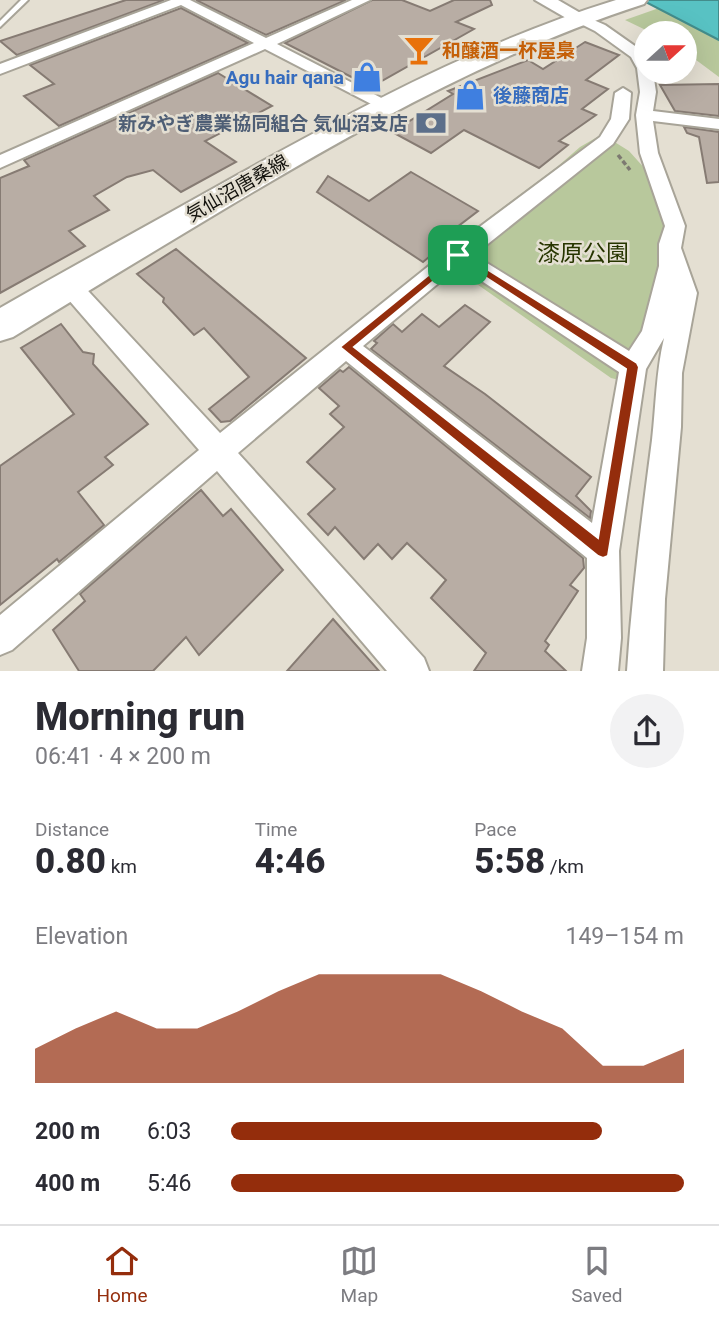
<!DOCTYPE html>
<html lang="en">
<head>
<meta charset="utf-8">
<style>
	body { margin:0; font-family:Roboto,"Noto Sans JP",sans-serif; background:#f2f2f3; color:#2b2b33; height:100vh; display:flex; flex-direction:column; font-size:26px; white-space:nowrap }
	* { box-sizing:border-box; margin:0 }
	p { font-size:23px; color:#7c7c81 }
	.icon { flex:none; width:38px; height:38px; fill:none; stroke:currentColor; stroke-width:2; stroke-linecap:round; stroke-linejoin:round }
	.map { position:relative; height:671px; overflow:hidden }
	.side { display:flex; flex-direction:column; background:#fff; flex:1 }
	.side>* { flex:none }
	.needle { width:46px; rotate:69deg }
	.buttons { position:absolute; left:634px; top:21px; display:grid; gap:14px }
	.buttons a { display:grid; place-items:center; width:63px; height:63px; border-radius:50%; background:#fff; box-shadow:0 7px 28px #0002; font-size:35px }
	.pin { position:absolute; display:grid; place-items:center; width:60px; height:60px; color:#fff; margin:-30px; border-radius:14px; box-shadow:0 4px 10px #0006 }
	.round { display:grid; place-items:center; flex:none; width:74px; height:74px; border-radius:37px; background:#f2f2f3 }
	.head { display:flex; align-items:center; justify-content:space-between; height:119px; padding:0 35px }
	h1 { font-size:38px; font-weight:800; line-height:52px }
	.metrics { display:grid; grid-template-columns:repeat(3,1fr); gap:10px; height:119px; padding:7px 35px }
	.metrics div { display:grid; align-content:center }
	.metrics b { font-size:35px; font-weight:800 }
	.metrics small { font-size:19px; font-weight:400 }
	.metrics p { font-size:19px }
	.chart { height:196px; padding:14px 35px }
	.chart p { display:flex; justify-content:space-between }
	.chart svg { width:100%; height:126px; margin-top:7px; fill:#942d0c; opacity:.7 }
	ul { padding:0 35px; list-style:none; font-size:23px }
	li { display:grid; grid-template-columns:112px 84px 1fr; align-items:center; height:52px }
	li i { height:18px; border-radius:9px; background:#942d0c }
	.dock { display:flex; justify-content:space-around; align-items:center; height:98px; border-top:2px solid #e1e1e2; background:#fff; font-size:19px; color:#7c7c81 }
	.dock a { display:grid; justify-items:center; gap:4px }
	.dock .selected { color:#942d0c }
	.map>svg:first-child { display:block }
	.green { fill:#b8c89c }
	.water { fill:#58c2c3; stroke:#438d8c; stroke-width:2 }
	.building { fill:#b8ada4; stroke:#867b73; stroke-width:2 }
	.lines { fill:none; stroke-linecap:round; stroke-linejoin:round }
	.lane-casing { stroke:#a8a498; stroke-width:4 }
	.street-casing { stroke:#a8a498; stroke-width:4 }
	.secondary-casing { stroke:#a8a498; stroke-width:4 }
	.primary-casing { stroke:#a8a498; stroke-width:4 }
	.path { stroke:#7d7a71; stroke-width:3.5; stroke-dasharray:5 2.5; stroke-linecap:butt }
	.lane { fill:#fff; fill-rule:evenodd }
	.street { fill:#fff; fill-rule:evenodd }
	.secondary { fill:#fff; fill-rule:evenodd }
	.primary { fill:#fff; fill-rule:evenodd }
	.route { fill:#942d0c; stroke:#fff; stroke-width:2; fill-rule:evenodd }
	.labels { text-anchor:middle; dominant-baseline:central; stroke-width:5; stroke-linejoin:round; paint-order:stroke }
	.far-food-label { font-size:19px; font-weight:bold; fill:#c56008; stroke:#e4dfd2; text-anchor:start }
	.far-shop-label { font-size:19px; font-weight:bold; fill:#366cbe; stroke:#e4dfd2; text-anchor:end }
	.far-service-label { font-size:19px; font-weight:bold; fill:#4e5e75; stroke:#e4dfd2; text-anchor:end }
	.far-street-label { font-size:19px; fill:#13120d; stroke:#e4dfd2 }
	.park-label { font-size:23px; fill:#273500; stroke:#e4dfd2 }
</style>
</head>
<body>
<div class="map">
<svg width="719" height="671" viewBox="0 0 719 671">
	<rect width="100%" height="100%" fill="#e4dfd2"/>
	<g class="green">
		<path d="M659 8 719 40V77L684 51V33H652L625 20Z"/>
		<path d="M599 136 613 141 629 151 647 171 670 228 651 323 619 380 611 378 444 261 486 220 557 167 580 147Z"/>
	</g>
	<path class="water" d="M642 0H719V40Z"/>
	<g class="building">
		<path d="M126 0H164L17 55 0 41Z"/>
		<path d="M196 0H346L266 35Z"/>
		<path d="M372 0H402L430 11 454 0H490L492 5 456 22 474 29 371 87 285 43Z"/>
		<path d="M181 8 248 43 59 126 24 96 54 84 30 65Z"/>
		<path d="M585 42 619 55 586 80 608 89 582 109 596 115 559 141 568 145 539 168 464 130 431 153 392 132 453 94 448 91 528 60 543 69Z"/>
		<path d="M218 73 272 106 205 141 236 162 181 192 153 170 127 177 94 196 109 210 69 231 85 246 0 293V178L29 166 24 160Z"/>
		<path d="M719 84V116L675 111 660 85Z"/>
		<path d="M684 127 719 132V182L707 183 699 137 687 133Z"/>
		<path d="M411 172 478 211 448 234 453 237 423 262 317 192 328 176 369 201Z"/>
		<path d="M176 249 306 358 230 421 221 422 209 409 249 377 204 328 194 335 163 302 164 298 137 274Z"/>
		<path d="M465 305 490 322 444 366 485 394 591 477 576 496 591 511 590 518 371 349 377 343 374 341 393 324 402 332 422 314 439 327Z"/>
		<path d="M61 324 83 352 94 354 93 364 148 424 105 457 113 465 78 492 104 525 59 562 57 559 0 605V466L74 414 21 348Z"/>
		<path d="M349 367 583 558 584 568 570 585 578 591 545 641 549 645 545 651 566 671H474L486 653 431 598 446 580 407 543 392 559 378 544 364 559 335 527 328 535 308 514 335 489 307 462 344 427 330 414 339 406 319 388 340 370 343 372Z"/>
		<path d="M201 490 223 516 231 509 283 570 199 655 186 637 153 671H79L53 630 85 601 80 594Z"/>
		<path d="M333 619 379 671H287Z"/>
	</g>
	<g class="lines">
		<g class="lane-casing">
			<path id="lane" d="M21 0H28L0 27V21Z"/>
		</g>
		<g class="street-casing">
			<g id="street">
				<path d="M171 0H190L266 38 352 0H370L277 44 393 104 385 109 379 108 265 49 0 168V155L254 43 181 5 0 74V64Z"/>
				<path d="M580 14 605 25 642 51 646 56V72H653L656 92 653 111 719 119V129L653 121 658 153 685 226 681 248 697 293 682 373 681 427 665 599 663 671H627C632 593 642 517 652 440 656 405 656 372 664 338L646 369 619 551 621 638 618 671H582L587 638V558L346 361 238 453 424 658 429 671H387L217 471 12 650 0 655V615L199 450 61 291 58 285 61 279 69 276 77 279 220 433 450 249 600 137 611 119 615 93 623 88 631 93 629 119 613 144 474 255 629 351 642 331 659 266V244L665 226 640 153 636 115 640 92 637 68 631 57 595 31 575 21V15ZM459 266 619 372 592 523 363 346Z"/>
			</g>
		</g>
		<g class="secondary-casing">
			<path id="secondary" d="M535 0H558L589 18 580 24 573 22Z"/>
		</g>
		<g class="primary-casing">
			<path id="primary" d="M616 0H647L644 4C496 52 364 126 231 205 158 249 86 292 13 337L0 341V308C80 262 161 218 241 173 362 106 483 41 616 0Z"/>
		</g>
		<path class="path" d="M618 155 630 170"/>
		<use href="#lane" class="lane"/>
		<use href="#street" class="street"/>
		<use href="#secondary" class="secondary"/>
		<use href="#primary" class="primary"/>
	</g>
	<path class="route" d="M458 251 637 363 639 367 608 556 603 558 598 556 340 347ZM459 260 626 369 598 538 354 347Z"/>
	<defs>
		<g id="bar-bare" transform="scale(2.415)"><path d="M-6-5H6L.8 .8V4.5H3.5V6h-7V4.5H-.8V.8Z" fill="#e8710a" stroke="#e4dfd2" stroke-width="2.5" paint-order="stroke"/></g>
		<g id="shop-bare" transform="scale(2.415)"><path d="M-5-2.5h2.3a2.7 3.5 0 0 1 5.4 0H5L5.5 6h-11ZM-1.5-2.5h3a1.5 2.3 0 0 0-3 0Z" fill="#3f7fe0" stroke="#e4dfd2" stroke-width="2.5" paint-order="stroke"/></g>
		<g id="bank-bare" transform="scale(2.415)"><path d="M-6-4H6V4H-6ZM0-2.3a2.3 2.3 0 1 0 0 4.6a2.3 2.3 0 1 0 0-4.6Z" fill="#5c6f8a" stroke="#e4dfd2" stroke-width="2.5" paint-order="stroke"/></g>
	</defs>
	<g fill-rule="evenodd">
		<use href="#bar-bare" x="419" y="50"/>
		<use href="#shop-bare" x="367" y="77"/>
		<use href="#shop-bare" x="470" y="95"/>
		<use href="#bank-bare" x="431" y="123"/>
	</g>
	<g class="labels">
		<g class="far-food-label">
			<text x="442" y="50">和醸酒一杯屋梟</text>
		</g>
		<g class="far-shop-label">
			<text x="344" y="77">Agu hair qana</text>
			<text x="493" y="95" text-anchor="start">後藤商店</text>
		</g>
		<g class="far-service-label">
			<text x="408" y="123">新みやぎ農業協同組合 気仙沼支店</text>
		</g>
		<g class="far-street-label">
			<text transform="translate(237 188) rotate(-30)">気仙沼唐桑線</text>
		</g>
		<g class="park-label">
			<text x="583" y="253">漆原公園</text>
		</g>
	</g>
</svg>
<div class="buttons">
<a><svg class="needle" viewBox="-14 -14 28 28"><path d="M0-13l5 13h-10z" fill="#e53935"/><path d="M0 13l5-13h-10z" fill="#7c7c81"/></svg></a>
</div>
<div class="pin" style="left:458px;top:255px;background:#1e9e55"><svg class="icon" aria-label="arrive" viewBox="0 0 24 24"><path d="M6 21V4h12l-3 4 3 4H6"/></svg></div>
</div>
<section class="side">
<div class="head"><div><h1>Morning run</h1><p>06:41 · 4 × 200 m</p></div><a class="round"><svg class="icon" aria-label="share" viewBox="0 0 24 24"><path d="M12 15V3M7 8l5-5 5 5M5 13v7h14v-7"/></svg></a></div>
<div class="metrics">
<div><p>Distance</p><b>0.80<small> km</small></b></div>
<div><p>Time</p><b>4:46</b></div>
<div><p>Pace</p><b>5:58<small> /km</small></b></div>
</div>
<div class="chart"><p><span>Elevation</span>149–154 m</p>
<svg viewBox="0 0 160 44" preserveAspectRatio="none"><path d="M0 44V32L10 25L20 19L30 25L40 25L50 19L60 12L70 6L80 6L90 6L100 6L110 12L120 19L130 25L140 38L150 38L160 32V44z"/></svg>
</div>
<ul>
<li><b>200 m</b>6:03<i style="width:82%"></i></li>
<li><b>400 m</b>5:46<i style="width:100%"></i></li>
</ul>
</section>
<nav class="dock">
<a class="selected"><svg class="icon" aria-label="home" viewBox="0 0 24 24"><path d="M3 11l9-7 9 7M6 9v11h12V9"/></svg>Home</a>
<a><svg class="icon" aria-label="map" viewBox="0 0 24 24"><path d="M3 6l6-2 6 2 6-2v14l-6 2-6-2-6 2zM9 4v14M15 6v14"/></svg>Map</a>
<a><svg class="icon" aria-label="saved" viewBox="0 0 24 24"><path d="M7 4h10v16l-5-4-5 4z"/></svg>Saved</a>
</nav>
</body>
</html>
